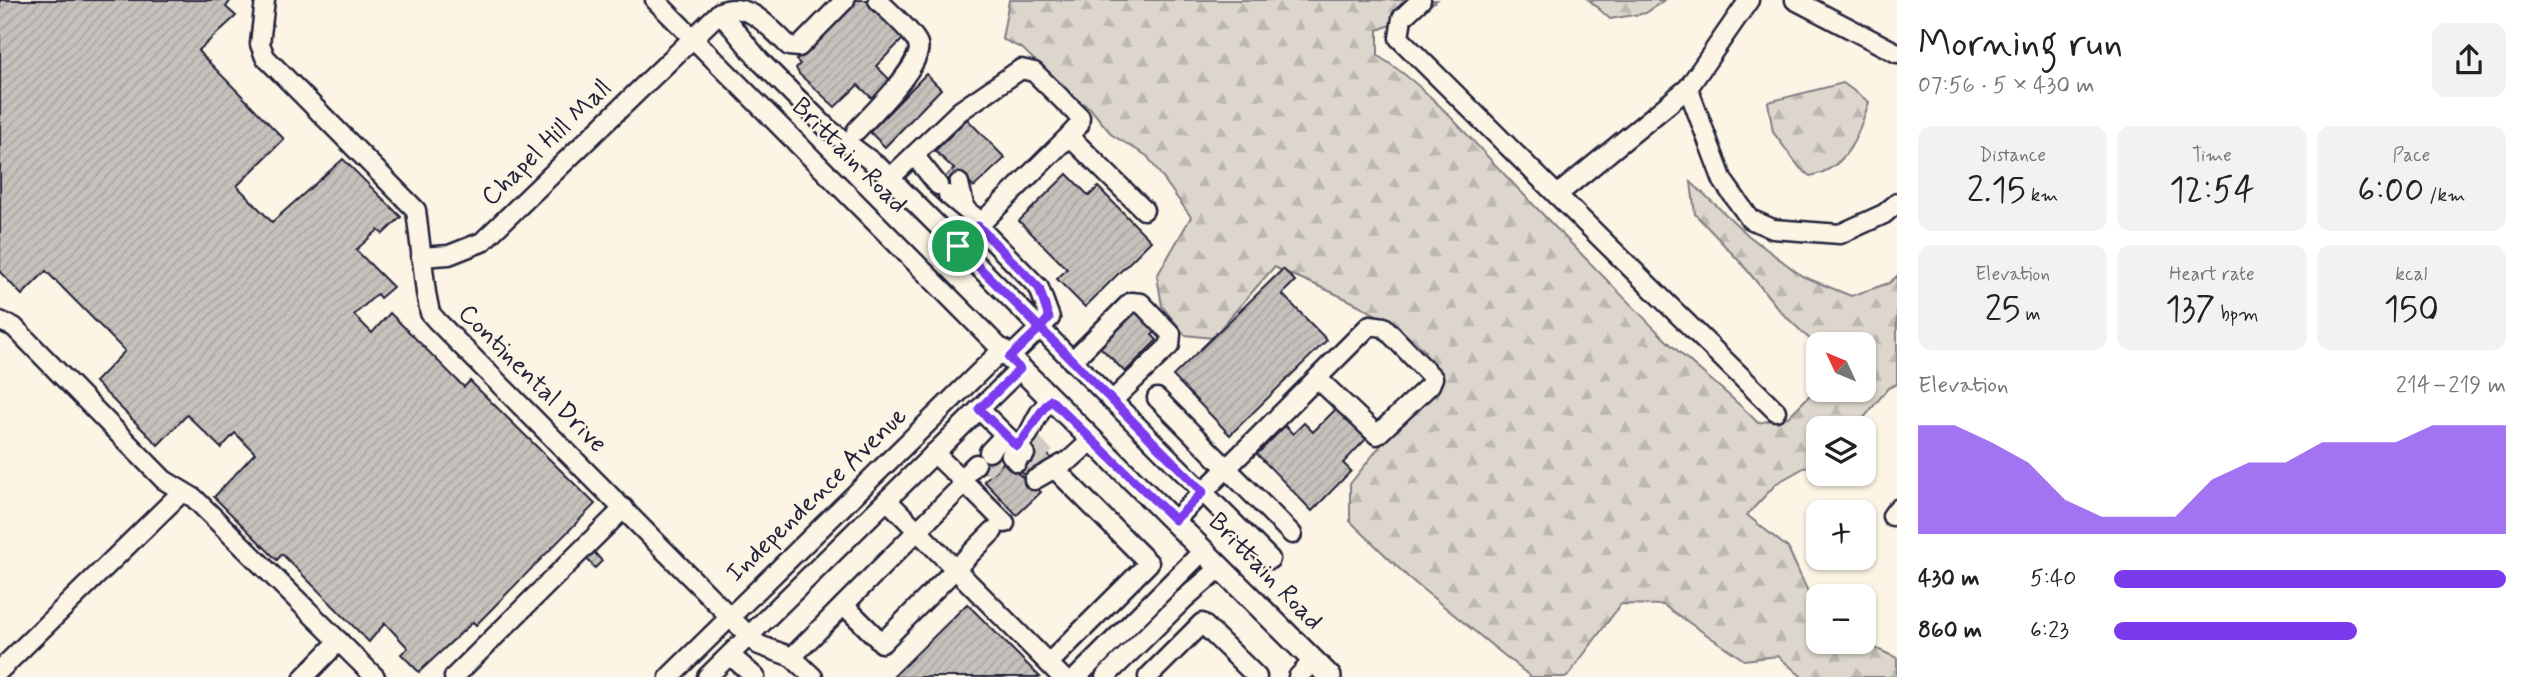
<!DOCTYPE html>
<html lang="en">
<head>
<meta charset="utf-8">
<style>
	body { margin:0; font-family:Mynerve,sans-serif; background:#f2f2f2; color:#222; height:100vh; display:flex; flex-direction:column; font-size:26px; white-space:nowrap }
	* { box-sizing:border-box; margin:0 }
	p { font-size:23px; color:#767676 }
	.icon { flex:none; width:38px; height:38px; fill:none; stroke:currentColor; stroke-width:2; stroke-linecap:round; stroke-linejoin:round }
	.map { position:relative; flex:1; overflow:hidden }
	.drawer { display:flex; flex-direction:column; background:#fff; width:630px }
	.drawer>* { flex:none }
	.needle { width:46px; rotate:314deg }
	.buttons { position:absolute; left:1806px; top:332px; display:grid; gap:14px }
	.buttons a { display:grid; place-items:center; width:70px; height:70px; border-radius:14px; background:#fff; box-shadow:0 2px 5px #0004; font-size:35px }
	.pin { position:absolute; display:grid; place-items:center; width:60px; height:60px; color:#fff; margin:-30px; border:4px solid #fff; border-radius:50%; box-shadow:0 2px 7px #0007 }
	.round { display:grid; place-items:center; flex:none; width:74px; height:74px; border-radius:14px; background:#f2f2f2 }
	.head { display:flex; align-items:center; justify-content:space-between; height:119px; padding:0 21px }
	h1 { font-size:38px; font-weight:600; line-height:52px }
	.metrics { display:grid; grid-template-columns:repeat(3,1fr); gap:10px; height:119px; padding:7px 21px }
	.metrics div { display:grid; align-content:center; border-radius:14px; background:#f2f2f2; text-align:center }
	.metrics b { font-size:35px; font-weight:600 }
	.metrics small { font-size:19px; font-weight:400 }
	.metrics p { font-size:19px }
	.chart { height:196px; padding:14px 21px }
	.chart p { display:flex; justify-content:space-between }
	.chart svg { width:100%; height:126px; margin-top:7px; fill:#7c3aed; opacity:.7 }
	ul { padding:0 21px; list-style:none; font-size:23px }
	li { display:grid; grid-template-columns:112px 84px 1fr; align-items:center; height:52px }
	li i { height:18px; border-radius:9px; background:#7c3aed }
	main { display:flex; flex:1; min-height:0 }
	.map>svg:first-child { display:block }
	.forest { fill:url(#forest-firs); stroke:#7f7c84; stroke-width:2 }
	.building { fill:url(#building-hatch); stroke:#22223b; stroke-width:2 }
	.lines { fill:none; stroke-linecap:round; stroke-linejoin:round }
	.minor-tunnel { stroke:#d0cbc3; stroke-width:18; stroke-dasharray:18 9; stroke-linecap:butt }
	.minor-casing { stroke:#22223b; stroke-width:23 }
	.major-casing { stroke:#22223b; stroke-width:26 }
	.minor { stroke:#fcf5e5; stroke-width:18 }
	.major { stroke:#fcf5e5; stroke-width:21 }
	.route-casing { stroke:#fff; stroke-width:14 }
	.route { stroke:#7c3aed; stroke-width:9 }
	.labels { text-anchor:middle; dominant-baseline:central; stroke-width:5; stroke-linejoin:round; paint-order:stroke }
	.street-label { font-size:26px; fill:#22223b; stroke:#fcf5e5 }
</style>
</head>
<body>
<main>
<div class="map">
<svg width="1897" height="677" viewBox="0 0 1897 677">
	<defs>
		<pattern id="forest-firs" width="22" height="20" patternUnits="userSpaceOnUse" patternTransform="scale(1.75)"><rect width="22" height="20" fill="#dcd6cc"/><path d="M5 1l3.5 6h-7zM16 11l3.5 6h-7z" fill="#bcb7b0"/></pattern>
		<pattern id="building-hatch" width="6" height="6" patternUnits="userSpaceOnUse" patternTransform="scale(1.75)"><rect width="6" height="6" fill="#c6c1bb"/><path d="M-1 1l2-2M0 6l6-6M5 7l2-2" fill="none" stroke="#aaa6a2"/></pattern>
	</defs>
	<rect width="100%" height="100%" fill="#fcf5e5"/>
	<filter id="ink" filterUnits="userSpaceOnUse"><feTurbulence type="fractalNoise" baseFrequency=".0143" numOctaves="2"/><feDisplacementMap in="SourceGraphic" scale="14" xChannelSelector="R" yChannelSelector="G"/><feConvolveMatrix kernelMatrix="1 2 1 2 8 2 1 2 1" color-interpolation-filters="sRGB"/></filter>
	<g filter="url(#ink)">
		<g class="forest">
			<path d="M1009 0H1437L1418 14 1378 30V56C1428 86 1465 134 1506 176 1556 229 1608 281 1659 333 1690 365 1727 390 1758 423L1788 417 1818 387V390H1864V345L1818 347 1781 312 1742 264 1695 214 1691 182 1749 236 1802 276 1851 296 1889 283 1897 276V384L1888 388 1855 429H1818V460L1777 483 1747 515 1788 548 1818 614V642H1862L1897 658V677H1802L1778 656 1744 660 1663 605 1621 604 1567 677H1531L1410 579 1350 521V484L1422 393 1425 351C1378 308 1331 292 1274 267L1212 338 1185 335 1162 306 1157 276 1191 217 1147 156 1112 135 1090 108 1069 94 1023 49 1002 39Z"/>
			<path d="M1589 0H1664L1646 13 1610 19Z"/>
			<path d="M1843 83 1869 102C1858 135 1848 169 1810 176L1800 168 1773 132 1768 102Z"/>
		</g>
		<g class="building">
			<path d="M0 0H231L226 7 236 16 198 51 284 139 237 186 272 222 343 159 401 217 383 234 378 230 356 250 393 287 380 298 377 294 354 315 372 333 390 313 464 387 470 381 595 504 476 625 473 622 419 672 401 654 408 648 385 623 369 642 282 554 277 560 214 497 255 453 235 433 221 448 187 415 158 445 95 382 125 351 46 271 22 295 0 272Z"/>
			<path d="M851 0H870L906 36 876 66 893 83 875 101 858 85 835 107 799 74 796 68 800 64 796 60Z"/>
			<path d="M926 74 941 89 885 147 870 132Z"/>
			<path d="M967 119 1005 158 974 187 964 178 940 202 930 193 954 169 935 151Z"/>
			<path d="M1067 174 1089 196 1098 187 1151 241 1085 307 1057 279 1067 269 1019 221Z"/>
			<path d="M1283 269 1295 281 1282 294 1327 340 1230 435 1173 376Z"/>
			<path d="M1137 311 1157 331 1152 335 1157 340 1125 372 1099 346Z"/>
			<path d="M1336 409 1366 439 1343 463 1351 471 1312 511 1257 454 1285 426 1293 434 1304 423 1313 432Z"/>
			<path d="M1036 442 1053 460 1032 482 1014 465Z"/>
			<path d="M986 449 997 460 985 472 974 461Z"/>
			<path d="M1004 462 1009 467H1016V472L1041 492 1017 515 984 481Z"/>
			<path d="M594 552 602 561 595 568 587 559Z"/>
			<path d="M967 604 1040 677H893Z"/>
		</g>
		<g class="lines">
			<g class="minor-tunnel">
				<path d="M945 178 955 188"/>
				<path d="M1034 444 1051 462"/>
				<path d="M1025 454 1043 471"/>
				<path d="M983 470 995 458"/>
			</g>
			<g class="minor-casing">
				<g id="minor">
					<path d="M265 0 260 44 265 57 416 210 426 293 430 313 437 321 749 636 759 645 792 657 813 677"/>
					<path d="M655 0 1002 350 669 677"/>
					<path d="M1421 0 1402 18 1399 38 1557 195"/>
					<path d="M1749 0 1688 88 1723 181 1750 219 1773 229 1840 234 1884 214 1897 203"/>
					<path d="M1795 0 1897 53"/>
					<path d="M720 12C748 0 769 27 789 46L799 47 845 0"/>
					<path d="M1688 88 1557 195 1776 411"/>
					<path d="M856 131C869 117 925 63 918 44 914 33 887 10 878 0"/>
					<path d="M914 155 938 185"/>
					<path d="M890 178 960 111 1021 69 1034 72 1080 117 1079 125 1069 136"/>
					<path d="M959 183 964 205"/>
					<path d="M948 195 982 223"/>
					<path d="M958 246 1069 136 1144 210"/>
					<path d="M421 257 449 255 482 242 720 12 759 60 827 128 879 167 1040 328 1050 318 1039 288 978 226"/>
					<path d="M0 321 14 327 164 480 194 498 375 677"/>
					<path d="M1009 358 1040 328 1203 492 1175 520"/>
					<path d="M1072 361 1131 302 1141 303 1171 334 1170 345 1112 401"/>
					<path d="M1157 398 1292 534"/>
					<path d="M979 409 1025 454"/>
					<path d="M989 452 1005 435"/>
					<path d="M934 453 961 479 976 464"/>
					<path d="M1017 462 1011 455C1015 447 1024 441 1029 433 1036 420 1039 410 1051 400"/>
					<path d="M1034 480 1071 459 1092 440"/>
					<path d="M968 486 1005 523"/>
					<path d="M887 500 1062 677"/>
					<path d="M1892 516 1897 509"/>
					<path d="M1270 559 1203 492 1370 325 1384 327 1433 378 1430 385 1377 435 1317 378"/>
					<path d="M844 605 882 643 993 531"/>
					<path d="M730 655 755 677"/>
					<path d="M792 657 965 483"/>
					<path d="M1049 663 1149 563 1055 469"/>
					<path d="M0 670 182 492"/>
					<path d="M304 677 339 641"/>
					<path d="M454 677 624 508"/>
					<path d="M707 677 1020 369"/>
					<path d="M1077 677 1204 550"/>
					<path d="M1105 677 1184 599 1221 567"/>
					<path d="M1148 677 1202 623 1257 677"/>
					<path d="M1298 677 1313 661"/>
				</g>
			</g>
			<g class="major-casing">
				<path id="major" d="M1002 350 1330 677"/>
			</g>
			<use href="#minor" class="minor"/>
			<use href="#major" class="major"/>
		</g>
	</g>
	<g class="lines" filter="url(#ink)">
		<g class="route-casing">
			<path id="route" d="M958 246 1040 328 1009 358 1020 369 979 409 1017 446C1031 432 1036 414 1051 400L1175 520 1203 492 1040 328 1049 318 1039 288 978 226 958 246"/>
		</g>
		<use href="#route" class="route"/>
	</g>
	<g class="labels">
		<g class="street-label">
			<text transform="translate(547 143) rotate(-44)">Chapel Hill Mall</text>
			<text transform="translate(849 156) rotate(45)">Brittain Road</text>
			<text transform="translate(532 379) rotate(45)">Continental Drive</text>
			<text transform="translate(817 495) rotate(-44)">Independence Avenue</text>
			<text transform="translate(1265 572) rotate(46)">Brittain Road</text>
		</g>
	</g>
</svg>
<div class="buttons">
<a><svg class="needle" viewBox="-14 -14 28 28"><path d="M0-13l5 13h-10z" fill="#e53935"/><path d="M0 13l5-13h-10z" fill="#767676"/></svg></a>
<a><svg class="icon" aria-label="layers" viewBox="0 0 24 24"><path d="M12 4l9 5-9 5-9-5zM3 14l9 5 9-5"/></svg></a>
<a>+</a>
<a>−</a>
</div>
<div class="pin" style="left:958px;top:246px;background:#1e9e55"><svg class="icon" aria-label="arrive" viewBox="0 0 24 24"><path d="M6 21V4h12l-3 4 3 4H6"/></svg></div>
</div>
<section class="drawer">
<div class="head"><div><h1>Morning run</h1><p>07:56 · 5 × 430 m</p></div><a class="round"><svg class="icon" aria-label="share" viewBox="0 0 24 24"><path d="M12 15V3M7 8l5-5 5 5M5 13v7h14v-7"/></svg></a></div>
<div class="metrics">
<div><p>Distance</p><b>2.15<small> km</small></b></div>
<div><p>Time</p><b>12:54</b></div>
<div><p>Pace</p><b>6:00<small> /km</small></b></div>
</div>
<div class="metrics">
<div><p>Elevation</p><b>25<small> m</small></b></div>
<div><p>Heart rate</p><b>137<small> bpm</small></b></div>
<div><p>kcal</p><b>150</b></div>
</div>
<div class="chart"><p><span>Elevation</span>214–219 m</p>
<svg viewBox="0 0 160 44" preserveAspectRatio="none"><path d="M0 44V6L10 6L20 12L30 19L40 32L50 38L60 38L70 38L80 25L90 19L100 19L110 12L120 12L130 12L140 6L150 6L160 6V44z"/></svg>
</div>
<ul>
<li><b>430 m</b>5:40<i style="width:100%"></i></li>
<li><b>860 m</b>6:23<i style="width:62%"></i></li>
</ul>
</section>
</main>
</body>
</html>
